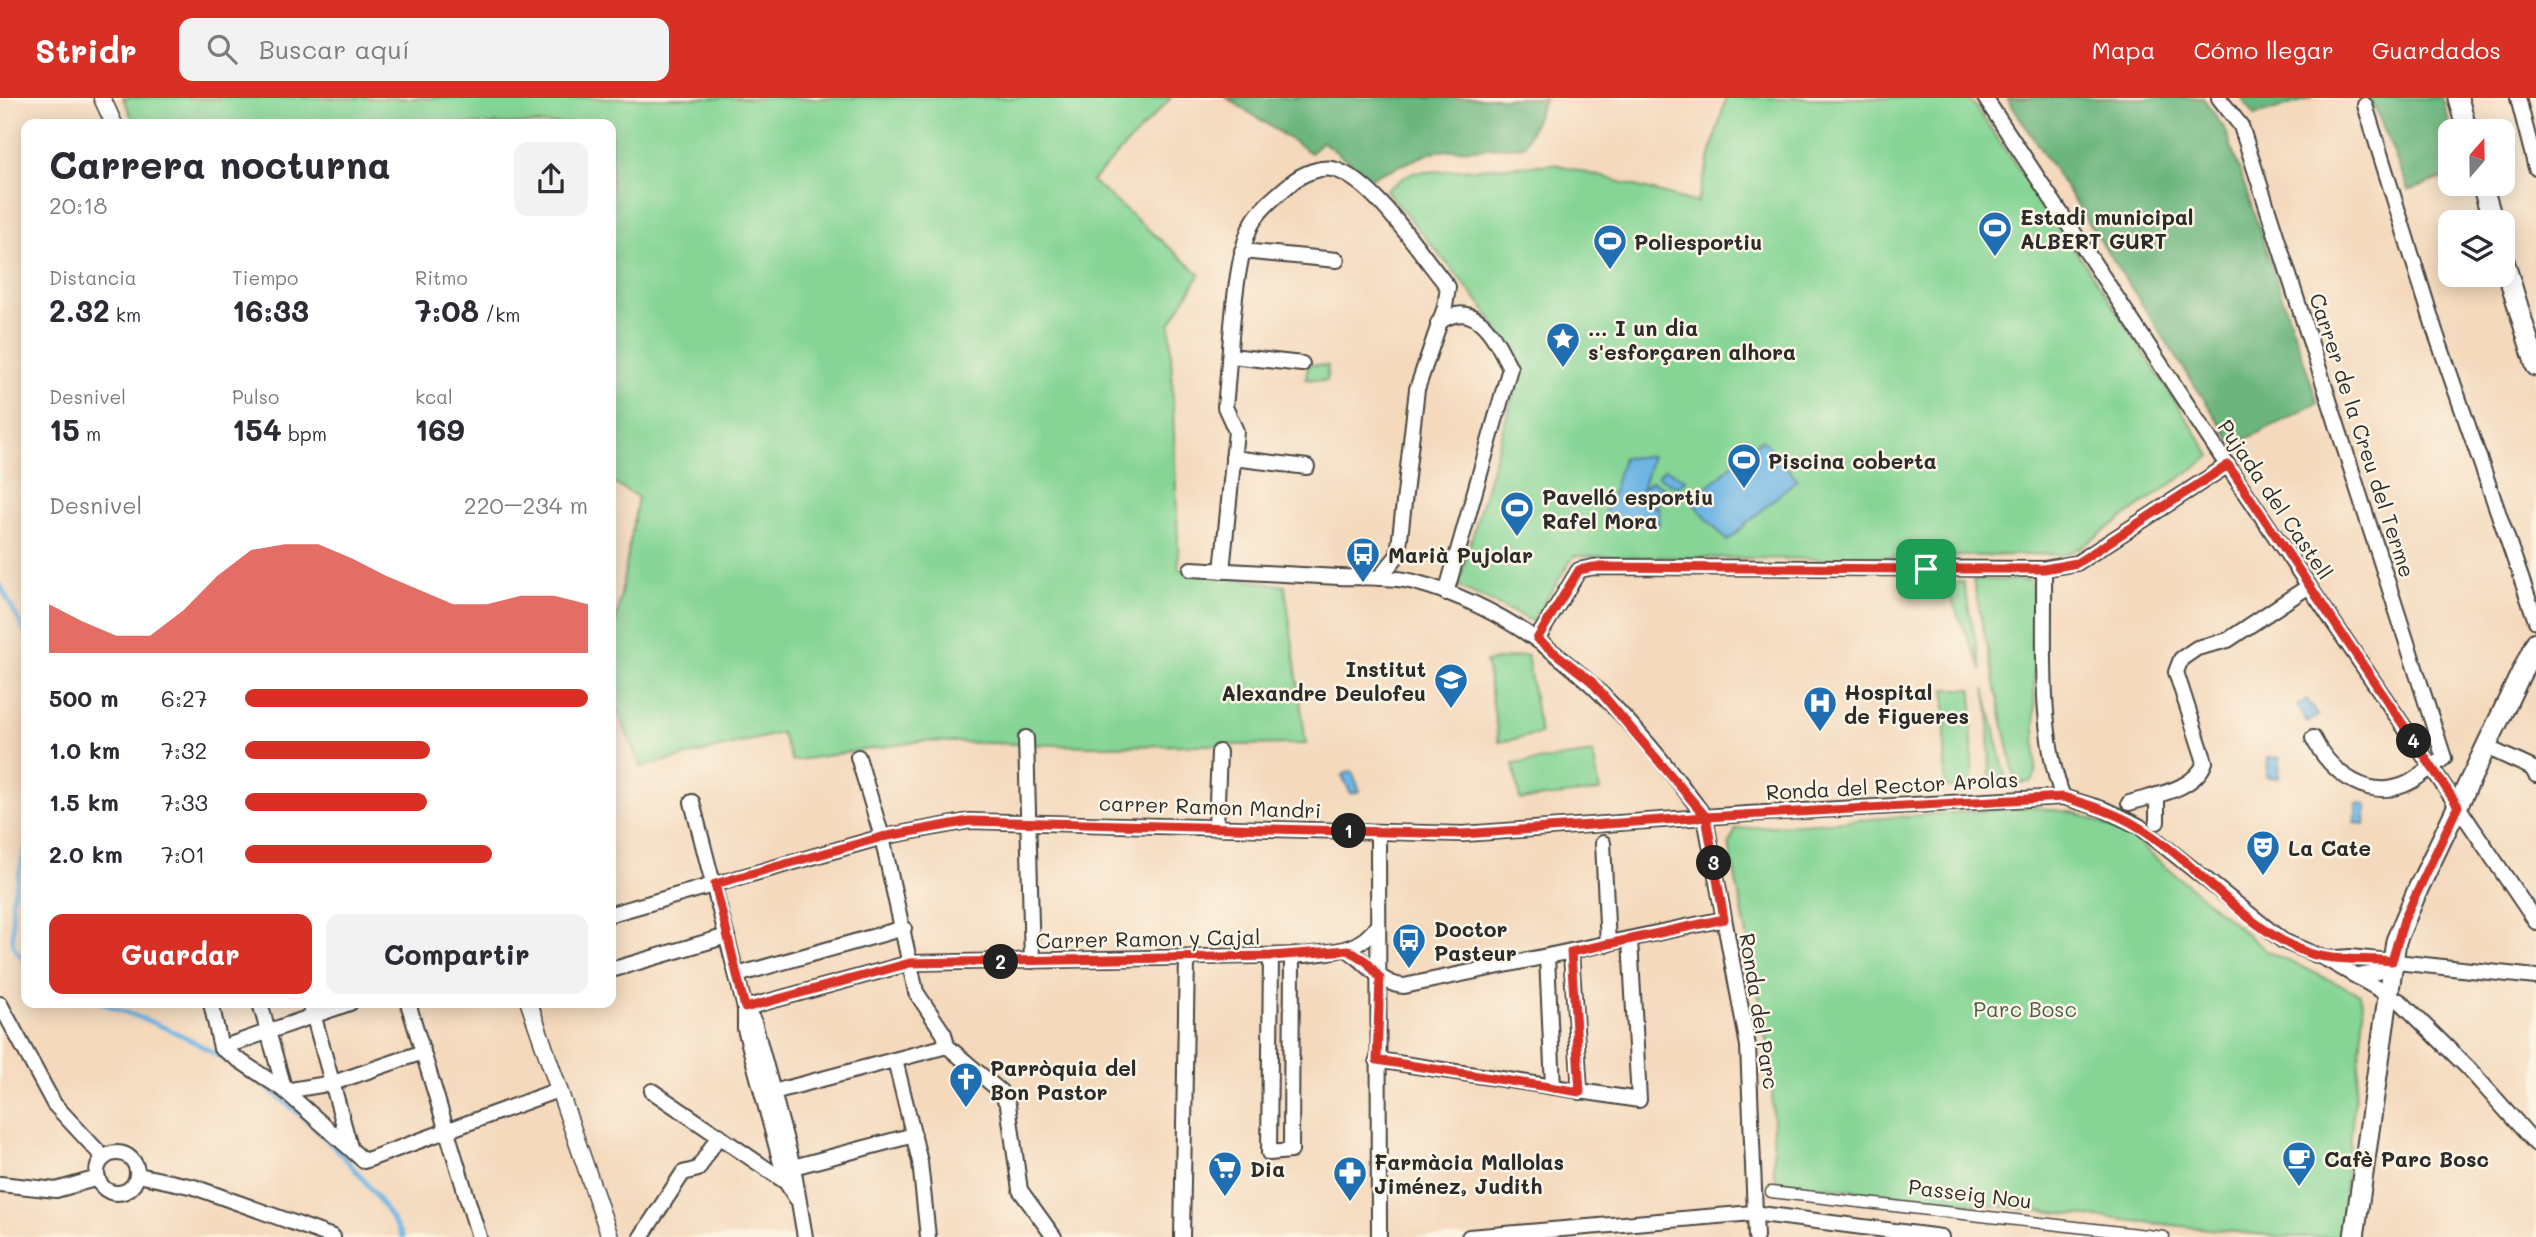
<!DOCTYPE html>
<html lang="es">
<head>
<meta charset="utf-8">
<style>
	body { margin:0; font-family:Mali,sans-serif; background:#f2f2f3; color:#2b2b33; height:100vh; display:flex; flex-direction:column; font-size:26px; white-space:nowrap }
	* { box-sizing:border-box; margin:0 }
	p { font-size:23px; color:#7c7c81 }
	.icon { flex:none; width:38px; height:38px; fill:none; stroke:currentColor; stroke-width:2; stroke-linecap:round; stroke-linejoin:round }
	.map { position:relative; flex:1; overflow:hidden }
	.side { position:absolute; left:21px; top:21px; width:595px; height:889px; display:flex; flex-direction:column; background:#fff; border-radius:14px; box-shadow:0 4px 18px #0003 }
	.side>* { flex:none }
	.needle { width:46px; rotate:20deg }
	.buttons { position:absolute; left:2438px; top:21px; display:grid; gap:14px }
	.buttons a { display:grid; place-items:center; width:77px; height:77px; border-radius:14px; background:#fff; box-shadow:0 4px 18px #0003; font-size:35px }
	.pin { position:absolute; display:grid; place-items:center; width:60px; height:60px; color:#fff; margin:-30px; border-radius:14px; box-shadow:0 4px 10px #0006 }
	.km { position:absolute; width:35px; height:35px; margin:-18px; border-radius:50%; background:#222; color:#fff; font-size:19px; line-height:35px; text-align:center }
	.round { display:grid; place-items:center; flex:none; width:74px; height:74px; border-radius:14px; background:#f2f2f3 }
	.headline { display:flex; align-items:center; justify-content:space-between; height:119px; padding:0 28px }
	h1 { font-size:38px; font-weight:700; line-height:52px }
	.figures { display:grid; grid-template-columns:repeat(3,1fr); gap:10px; height:119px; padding:7px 28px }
	.figures div { display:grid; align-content:center }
	.figures b { font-size:30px; font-weight:700 }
	.figures small { font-size:19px; font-weight:400 }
	.figures p { font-size:19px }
	.chart { height:196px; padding:14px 28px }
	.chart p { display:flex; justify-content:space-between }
	.chart svg { width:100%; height:126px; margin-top:7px; fill:#d93025; opacity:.7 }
	.primary-button { display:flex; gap:14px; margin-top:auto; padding:14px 28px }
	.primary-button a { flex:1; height:80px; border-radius:14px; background:#d93025; color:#fff; font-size:28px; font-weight:700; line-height:80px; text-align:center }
	.primary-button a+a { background:#f2f2f3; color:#2b2b33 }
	ul { padding:0 28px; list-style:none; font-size:23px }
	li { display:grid; grid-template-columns:112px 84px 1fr; align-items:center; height:52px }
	li i { height:18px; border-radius:9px; background:#d93025 }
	header { display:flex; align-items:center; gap:42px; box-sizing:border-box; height:98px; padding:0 35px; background:#d93025; color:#fff }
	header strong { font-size:33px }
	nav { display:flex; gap:38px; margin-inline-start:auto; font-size:24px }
	.search { width:490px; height:63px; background:#f2f2f3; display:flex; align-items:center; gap:18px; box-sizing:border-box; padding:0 24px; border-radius:14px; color:#7c7c81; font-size:26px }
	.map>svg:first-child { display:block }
	.green { fill:#86d595; stroke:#588060; stroke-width:2 }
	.forest { fill:#6cb67e; stroke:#4c7054; stroke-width:2 }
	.water { fill:#6db5e5; stroke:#4c7088; stroke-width:2 }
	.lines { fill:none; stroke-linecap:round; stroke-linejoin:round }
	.stream { stroke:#6db5e5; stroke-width:4.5 }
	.pedestrian-casing { stroke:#494541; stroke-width:13 }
	.minor-casing { stroke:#494541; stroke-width:18 }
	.tertiary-casing { stroke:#494541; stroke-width:19 }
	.secondary-casing { stroke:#494541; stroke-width:23 }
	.pedestrian { stroke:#fff; stroke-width:10 }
	.minor { stroke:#fff; stroke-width:14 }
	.tertiary { stroke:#fff; stroke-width:16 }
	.secondary { stroke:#fff; stroke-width:19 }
	.route-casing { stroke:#fff; stroke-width:14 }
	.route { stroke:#d93025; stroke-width:9 }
	.labels { text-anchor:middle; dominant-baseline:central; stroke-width:5; stroke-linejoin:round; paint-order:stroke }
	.poi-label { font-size:21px; font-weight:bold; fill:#2b2b2b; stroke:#fcf5e5; text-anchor:start }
	.street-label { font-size:21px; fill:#2b2b2b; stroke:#fcf5e5 }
	.park-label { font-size:21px; fill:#465e4b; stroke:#fcf5e5 }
</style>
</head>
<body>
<header>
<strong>Stridr</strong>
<div class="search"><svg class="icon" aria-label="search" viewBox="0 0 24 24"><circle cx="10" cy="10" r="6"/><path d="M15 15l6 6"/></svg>Buscar aquí</div>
<nav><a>Mapa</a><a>Cómo llegar</a><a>Guardados</a></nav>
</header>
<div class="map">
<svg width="2536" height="1139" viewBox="0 0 2536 1139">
	<rect width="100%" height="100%" fill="#fcf5e5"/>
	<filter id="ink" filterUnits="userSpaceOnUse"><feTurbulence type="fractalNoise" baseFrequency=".0143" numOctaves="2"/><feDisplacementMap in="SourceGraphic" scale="14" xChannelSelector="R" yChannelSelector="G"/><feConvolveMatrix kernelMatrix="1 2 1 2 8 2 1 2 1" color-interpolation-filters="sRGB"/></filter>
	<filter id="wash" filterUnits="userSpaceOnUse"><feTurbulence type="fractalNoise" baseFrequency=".00686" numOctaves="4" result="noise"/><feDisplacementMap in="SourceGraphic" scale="28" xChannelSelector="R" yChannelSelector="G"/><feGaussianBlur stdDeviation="1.57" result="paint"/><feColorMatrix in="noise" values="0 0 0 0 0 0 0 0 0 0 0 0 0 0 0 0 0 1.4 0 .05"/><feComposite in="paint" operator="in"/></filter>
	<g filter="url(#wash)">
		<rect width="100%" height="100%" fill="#f4d9bc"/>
		<g class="green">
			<path d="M123 0H1171L1092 83 1200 176 1170 226 1179 471 1285 488 1306 646 1091 648 922 643 792 663 781 635 641 669 611 597V552L638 399 611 384V26H135Z"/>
			<path d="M1726 0H1969L2103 192 2211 358 2080 450 2065 456 1817 461 1574 458 1532 523 1458 488 1521 269 1481 206 1386 92 1411 75 1555 66 1697 105Z"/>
			<path d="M1308 266 1328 268 1327 283 1306 281Z"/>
			<path d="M1973 482H2029L2032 487 2036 675 2030 684 2016 685Z"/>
			<path d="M1963 484 1982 572 1944 485Z"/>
			<path d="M1527 557 1540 636 1499 644 1486 564Z"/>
			<path d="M1985 590 2007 685 1990 686 1989 614Z"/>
			<path d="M1945 591H1972V688L1945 690Z"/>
			<path d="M1593 655 1600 693 1520 702 1513 666Z"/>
			<path d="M2032 709 2077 715 2128 737 2267 853 2360 896 2364 915 2340 1139H2282L1778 1084 1774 1075 1772 986 1763 919 1729 746 1736 731Z"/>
		</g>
		<g class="forest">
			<path d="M1227 0H1545L1524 48 1435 53 1370 80 1322 43 1311 55Z"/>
			<path d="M2007 0H2203L2226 33 2318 305 2234 347Z"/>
			<path d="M2242 0H2313L2255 17Z"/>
			<path d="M2371 0H2442L2452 33 2450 78 2409 92Z"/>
		</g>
		<g class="water">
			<path d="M1762 341 1797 381 1727 443 1691 403Z"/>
			<path d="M1652 358 1642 391 1652 383 1671 394 1654 409 1659 410V426H1605V410H1608L1623 360Z"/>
			<path d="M1666 371 1686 382 1677 389 1657 378Z"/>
			<path d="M2307 601 2318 618 2308 624 2297 608Z"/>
			<path d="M2268 659 2280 660 2279 680 2267 679Z"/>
			<path d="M1352 673 1360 693 1351 696 1342 677Z"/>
			<path d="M2357 705 2367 706 2365 726 2355 725Z"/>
		</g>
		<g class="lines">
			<g class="stream">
				<path d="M0 487 26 536"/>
				<path d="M26 750 12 802 13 848 26 865"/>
				<path d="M101 905C129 916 158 925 185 939 273 985 353 1053 403 1139"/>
			</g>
		</g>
	</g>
	<g filter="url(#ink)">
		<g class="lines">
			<g class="pedestrian-casing">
				<path id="pedestrian" d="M1771 1094 2164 1139"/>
			</g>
			<g class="minor-casing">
				<g id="minor">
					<path d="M1985 0 2221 358 2536 824"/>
					<path d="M2219 0 2241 28 2444 660C2433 668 2423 676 2412 683 2372 706 2331 676 2313 640"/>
					<path d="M2518 0 2536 70"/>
					<path d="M2365 7 2436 236 2536 523"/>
					<path d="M1242 153 1337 162"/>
					<path d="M1438 225C1476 198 1495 240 1510 270L1446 495"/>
					<path d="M1231 258 1302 266"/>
					<path d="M1233 360 1307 369"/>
					<path d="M1191 471C1240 474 1290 476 1339 479 1364 480 1390 478 1414 484 1541 517 1631 617 1705 719L1748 948 1756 1139"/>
					<path d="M2044 471C2045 540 2038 636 2063 699"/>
					<path d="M1222 473 1236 333 1225 309C1230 266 1233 158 1253 124 1261 110 1277 97 1290 86 1301 76 1323 66 1339 73 1379 89 1420 156 1448 189L1445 209 1417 291 1398 457 1379 480"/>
					<path d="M1537 541 1579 472 1594 469 2044 471 2077 465 2228 367"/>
					<path d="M1026 640 1032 863"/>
					<path d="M2486 649 2532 670 2536 677"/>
					<path d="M858 659 882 739 916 894 944 936 947 948 1000 993 1008 1007 1020 1092 1054 1139"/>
					<path d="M692 704 745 910V931L786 1084 796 1100"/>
					<path d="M2129 705C2155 697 2195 692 2205 664L2176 574 2181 561 2197 550 2228 542 2309 488"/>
					<path d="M2157 724V697"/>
					<path d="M1216 728 1219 654"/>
					<path d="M1378 734 1379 1139"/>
					<path d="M1603 745 1608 846"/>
					<path d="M611 816 882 739 969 723 1463 736 1747 716 2063 699 2103 711 2139 728 2283 843 2326 861 2401 904 2469 971 2536 1046"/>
					<path d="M1348 852C1368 865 1381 887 1404 888L1724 821"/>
					<path d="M1571 854 1580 994"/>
					<path d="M1271 858 1269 1055 1291 1053 1292 857"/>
					<path d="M1547 859 1553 989"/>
					<path d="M2326 861 2350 859 2536 879"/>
					<path d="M611 872 727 838"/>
					<path d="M737 877 904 830"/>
					<path d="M2359 878 2382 873 2392 863"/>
					<path d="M211 905 221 950"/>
					<path d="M260 905 285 993 333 985 423 954"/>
					<path d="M310 905 350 1049"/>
					<path d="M408 905 479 1139"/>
					<path d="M0 906 54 1006 104 1060"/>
					<path d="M745 910 910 865 1305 857C1334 853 1359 854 1377 828"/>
					<path d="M746 911 754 924 773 994 793 1069 805 1139"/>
					<path d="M221 950 285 993 364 1063 558 992"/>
					<path d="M221 950 350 905"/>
					<path d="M895 962 920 1064 928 1139"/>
					<path d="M1377 962 1639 1002 1630 842"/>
					<path d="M652 993 786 1084"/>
					<path d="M773 994 947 948"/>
					<circle cx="117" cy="1075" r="20"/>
					<path d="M793 1069 914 1037"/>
					<path d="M138 1077 194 1089 333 1139"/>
					<path d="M0 1086 56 1092 98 1080"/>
					<path d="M641 1139 683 1075 698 1071 719 1037"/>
					<path d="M1182 1139 1187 860"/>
					<path d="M1469 1139 1753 1115 1941 1139"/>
				</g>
			</g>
			<g class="tertiary-casing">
				<g id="tertiary">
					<path d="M102 0 114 26"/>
					<path d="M529 905 610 1139"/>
				</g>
			</g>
			<g class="secondary-casing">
				<g id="secondary">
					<path d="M2458 0 2467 33"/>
					<path d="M2482 86 2493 124"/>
					<path d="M2502 156 2536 268"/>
					<path d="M2354 1139 2396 843 2418 791 2536 544"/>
				</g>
			</g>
			<use href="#pedestrian" class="pedestrian"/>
			<use href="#minor" class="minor"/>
			<use href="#tertiary" class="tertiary"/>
			<use href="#secondary" class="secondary"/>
		</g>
	</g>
	<g class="lines" filter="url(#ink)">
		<g class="route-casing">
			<path id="route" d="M1926 471 1594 469 1579 472 1537 541 1591 583 1706 719 1463 736 969 723 882 739 715 786 745 910 910 865 1271 858 1348 852 1367 864 1380 880 1377 962 1580 994 1571 854 1724 821 1706 719 2063 699C2089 707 2114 714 2137 728 2196 763 2239 826 2303 853 2330 864 2362 860 2392 863L2404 822 2458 708 2228 367 2077 465 2044 471H1926"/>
		</g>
		<use href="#route" class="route"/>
	</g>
	<defs>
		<g id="stadium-pin" transform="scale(1.75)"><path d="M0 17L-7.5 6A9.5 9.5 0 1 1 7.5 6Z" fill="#1f6fb2" stroke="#fcf5e5"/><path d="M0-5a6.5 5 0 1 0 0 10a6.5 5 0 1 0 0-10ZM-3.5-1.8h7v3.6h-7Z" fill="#fff"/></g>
		<g id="sight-pin" transform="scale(1.75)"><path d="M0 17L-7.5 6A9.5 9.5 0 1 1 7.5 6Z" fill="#1f6fb2" stroke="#fcf5e5"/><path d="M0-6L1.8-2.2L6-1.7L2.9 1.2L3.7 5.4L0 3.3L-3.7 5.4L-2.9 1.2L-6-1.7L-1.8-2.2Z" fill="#fff"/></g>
		<g id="bus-pin" transform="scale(1.75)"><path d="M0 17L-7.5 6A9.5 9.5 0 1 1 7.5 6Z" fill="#1f6fb2" stroke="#fcf5e5"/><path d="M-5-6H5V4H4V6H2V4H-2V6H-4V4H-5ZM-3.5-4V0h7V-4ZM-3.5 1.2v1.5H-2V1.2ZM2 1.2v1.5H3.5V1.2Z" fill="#fff"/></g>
		<g id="school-pin" transform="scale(1.75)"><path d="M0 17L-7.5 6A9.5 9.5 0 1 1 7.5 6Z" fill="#1f6fb2" stroke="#fcf5e5"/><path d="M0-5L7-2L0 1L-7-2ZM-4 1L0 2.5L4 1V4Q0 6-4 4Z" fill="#fff"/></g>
		<g id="hospital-pin" transform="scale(1.75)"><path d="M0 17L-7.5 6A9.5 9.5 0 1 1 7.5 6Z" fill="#1f6fb2" stroke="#fcf5e5"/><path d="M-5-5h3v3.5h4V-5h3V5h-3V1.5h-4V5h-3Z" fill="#fff"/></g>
		<g id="theatre-pin" transform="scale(1.75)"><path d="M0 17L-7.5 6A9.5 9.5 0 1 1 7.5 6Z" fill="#1f6fb2" stroke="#fcf5e5"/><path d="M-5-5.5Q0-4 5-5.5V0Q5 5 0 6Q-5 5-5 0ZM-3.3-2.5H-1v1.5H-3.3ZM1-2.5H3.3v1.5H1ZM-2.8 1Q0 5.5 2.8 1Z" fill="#fff"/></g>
		<g id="church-pin" transform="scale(1.75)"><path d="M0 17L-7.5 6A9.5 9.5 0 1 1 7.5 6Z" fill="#1f6fb2" stroke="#fcf5e5"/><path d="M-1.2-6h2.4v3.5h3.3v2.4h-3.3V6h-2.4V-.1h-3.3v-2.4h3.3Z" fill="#fff"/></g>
		<g id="cafe-pin" transform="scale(1.75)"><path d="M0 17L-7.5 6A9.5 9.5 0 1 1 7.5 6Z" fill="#1f6fb2" stroke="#fcf5e5"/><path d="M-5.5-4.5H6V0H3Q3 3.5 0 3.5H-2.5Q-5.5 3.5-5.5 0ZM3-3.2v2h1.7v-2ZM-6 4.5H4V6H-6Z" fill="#fff"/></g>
		<g id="supermarket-pin" transform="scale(1.75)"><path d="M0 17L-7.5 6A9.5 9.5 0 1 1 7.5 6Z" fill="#1f6fb2" stroke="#fcf5e5"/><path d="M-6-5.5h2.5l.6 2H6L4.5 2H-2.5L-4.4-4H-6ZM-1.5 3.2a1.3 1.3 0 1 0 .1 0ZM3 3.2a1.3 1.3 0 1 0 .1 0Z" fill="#fff"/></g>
		<g id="pharmacy-pin" transform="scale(1.75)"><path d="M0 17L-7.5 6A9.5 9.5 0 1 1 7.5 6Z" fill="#1f6fb2" stroke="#fcf5e5"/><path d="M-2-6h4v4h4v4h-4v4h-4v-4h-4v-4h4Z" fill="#fff"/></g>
	</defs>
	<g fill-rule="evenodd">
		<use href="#stadium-pin" x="1995" y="130"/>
		<use href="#stadium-pin" x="1610" y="143"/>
		<use href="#sight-pin" x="1563" y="241"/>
		<use href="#stadium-pin" x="1744" y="362"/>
		<use href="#stadium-pin" x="1517" y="410"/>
		<use href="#bus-pin" x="1363" y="456"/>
		<use href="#school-pin" x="1451" y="582"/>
		<use href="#hospital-pin" x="1820" y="605"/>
		<use href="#theatre-pin" x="2263" y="749"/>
		<use href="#bus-pin" x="1409" y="842"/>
		<use href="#church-pin" x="966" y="981"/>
		<use href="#cafe-pin" x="2299" y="1060"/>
		<use href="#supermarket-pin" x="1225" y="1070"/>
		<use href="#pharmacy-pin" x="1350" y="1075"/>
	</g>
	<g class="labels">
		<g class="poi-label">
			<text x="2020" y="118">Estadi municipal<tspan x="2020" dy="24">ALBERT GURT</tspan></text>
			<text x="1634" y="143">Poliesportiu</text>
			<text x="1588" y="229">... I un dia<tspan x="1588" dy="24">s'esforçaren alhora</tspan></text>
			<text x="1768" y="362">Piscina coberta</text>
			<text x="1542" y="398">Pavelló esportiu<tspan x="1542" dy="24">Rafel Mora</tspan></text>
			<text x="1388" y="456">Marià Pujolar</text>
			<text x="1426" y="570" text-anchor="end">Institut<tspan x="1426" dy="24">Alexandre Deulofeu</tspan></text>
			<text x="1844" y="593">Hospital<tspan x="1844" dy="24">de Figueres</tspan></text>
			<text x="2288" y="749">La Cate</text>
			<text x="1434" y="830">Doctor<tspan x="1434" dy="24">Pasteur</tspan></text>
			<text x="990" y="969">Parròquia del<tspan x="990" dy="24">Bon Pastor</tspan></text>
			<text x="2324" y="1060">Cafè Parc Bosc</text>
			<text x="1374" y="1063">Farmàcia Mallolas<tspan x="1374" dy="24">Jiménez, Judith</tspan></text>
			<text x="1250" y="1070">Dia</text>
		</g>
		<g class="street-label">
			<text transform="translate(2363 337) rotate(72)">Carrer de la Creu del Terme</text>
			<text transform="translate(2276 401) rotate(56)">Pujada del Castell</text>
			<text transform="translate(1892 687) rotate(-3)">Ronda del Rector Arolas</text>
			<text transform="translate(1210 708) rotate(2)">carrer Ramon Mandri</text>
			<text transform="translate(1148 840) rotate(-1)">Carrer Ramon y Cajal</text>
			<text transform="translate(1760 913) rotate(81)">Ronda del Parc</text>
			<text transform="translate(1970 1095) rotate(7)">Passeig Nou</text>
		</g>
		<g class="park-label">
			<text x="2025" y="910">Parc Bosc</text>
		</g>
	</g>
</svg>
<div class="buttons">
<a><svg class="needle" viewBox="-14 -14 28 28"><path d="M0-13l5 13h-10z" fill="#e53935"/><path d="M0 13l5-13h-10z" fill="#7c7c81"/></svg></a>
<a><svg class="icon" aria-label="layers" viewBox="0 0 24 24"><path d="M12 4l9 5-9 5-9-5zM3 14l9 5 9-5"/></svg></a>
</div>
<div class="pin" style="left:1926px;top:471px;background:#1e9e55"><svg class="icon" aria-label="arrive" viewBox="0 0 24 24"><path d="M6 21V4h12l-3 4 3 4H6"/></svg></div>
<b class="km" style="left:1349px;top:733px">1</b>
<b class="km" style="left:1001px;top:864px">2</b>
<b class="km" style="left:1714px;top:765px">3</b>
<b class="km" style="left:2414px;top:643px">4</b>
<section class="side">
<div class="headline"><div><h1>Carrera nocturna</h1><p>20:18</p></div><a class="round"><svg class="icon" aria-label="share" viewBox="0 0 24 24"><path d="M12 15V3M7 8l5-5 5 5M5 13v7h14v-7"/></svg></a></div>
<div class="figures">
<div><p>Distancia</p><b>2.32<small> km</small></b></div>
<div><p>Tiempo</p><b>16:33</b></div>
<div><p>Ritmo</p><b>7:08<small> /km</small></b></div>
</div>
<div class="figures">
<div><p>Desnivel</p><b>15<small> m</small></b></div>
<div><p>Pulso</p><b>154<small> bpm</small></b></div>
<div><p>kcal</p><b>169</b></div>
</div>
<div class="chart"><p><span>Desnivel</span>220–234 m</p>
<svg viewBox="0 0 160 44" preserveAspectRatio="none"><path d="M0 44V27L10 33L20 38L30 38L40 29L50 17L60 8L70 6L80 6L90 11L100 17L110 22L120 27L130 27L140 24L150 24L160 27V44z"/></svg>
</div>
<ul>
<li><b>500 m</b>6:27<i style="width:100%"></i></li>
<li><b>1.0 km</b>7:32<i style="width:54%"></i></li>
<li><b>1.5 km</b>7:33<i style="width:53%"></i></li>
<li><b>2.0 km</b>7:01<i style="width:72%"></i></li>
</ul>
<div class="primary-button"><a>Guardar</a><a>Compartir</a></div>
</section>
</div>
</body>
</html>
